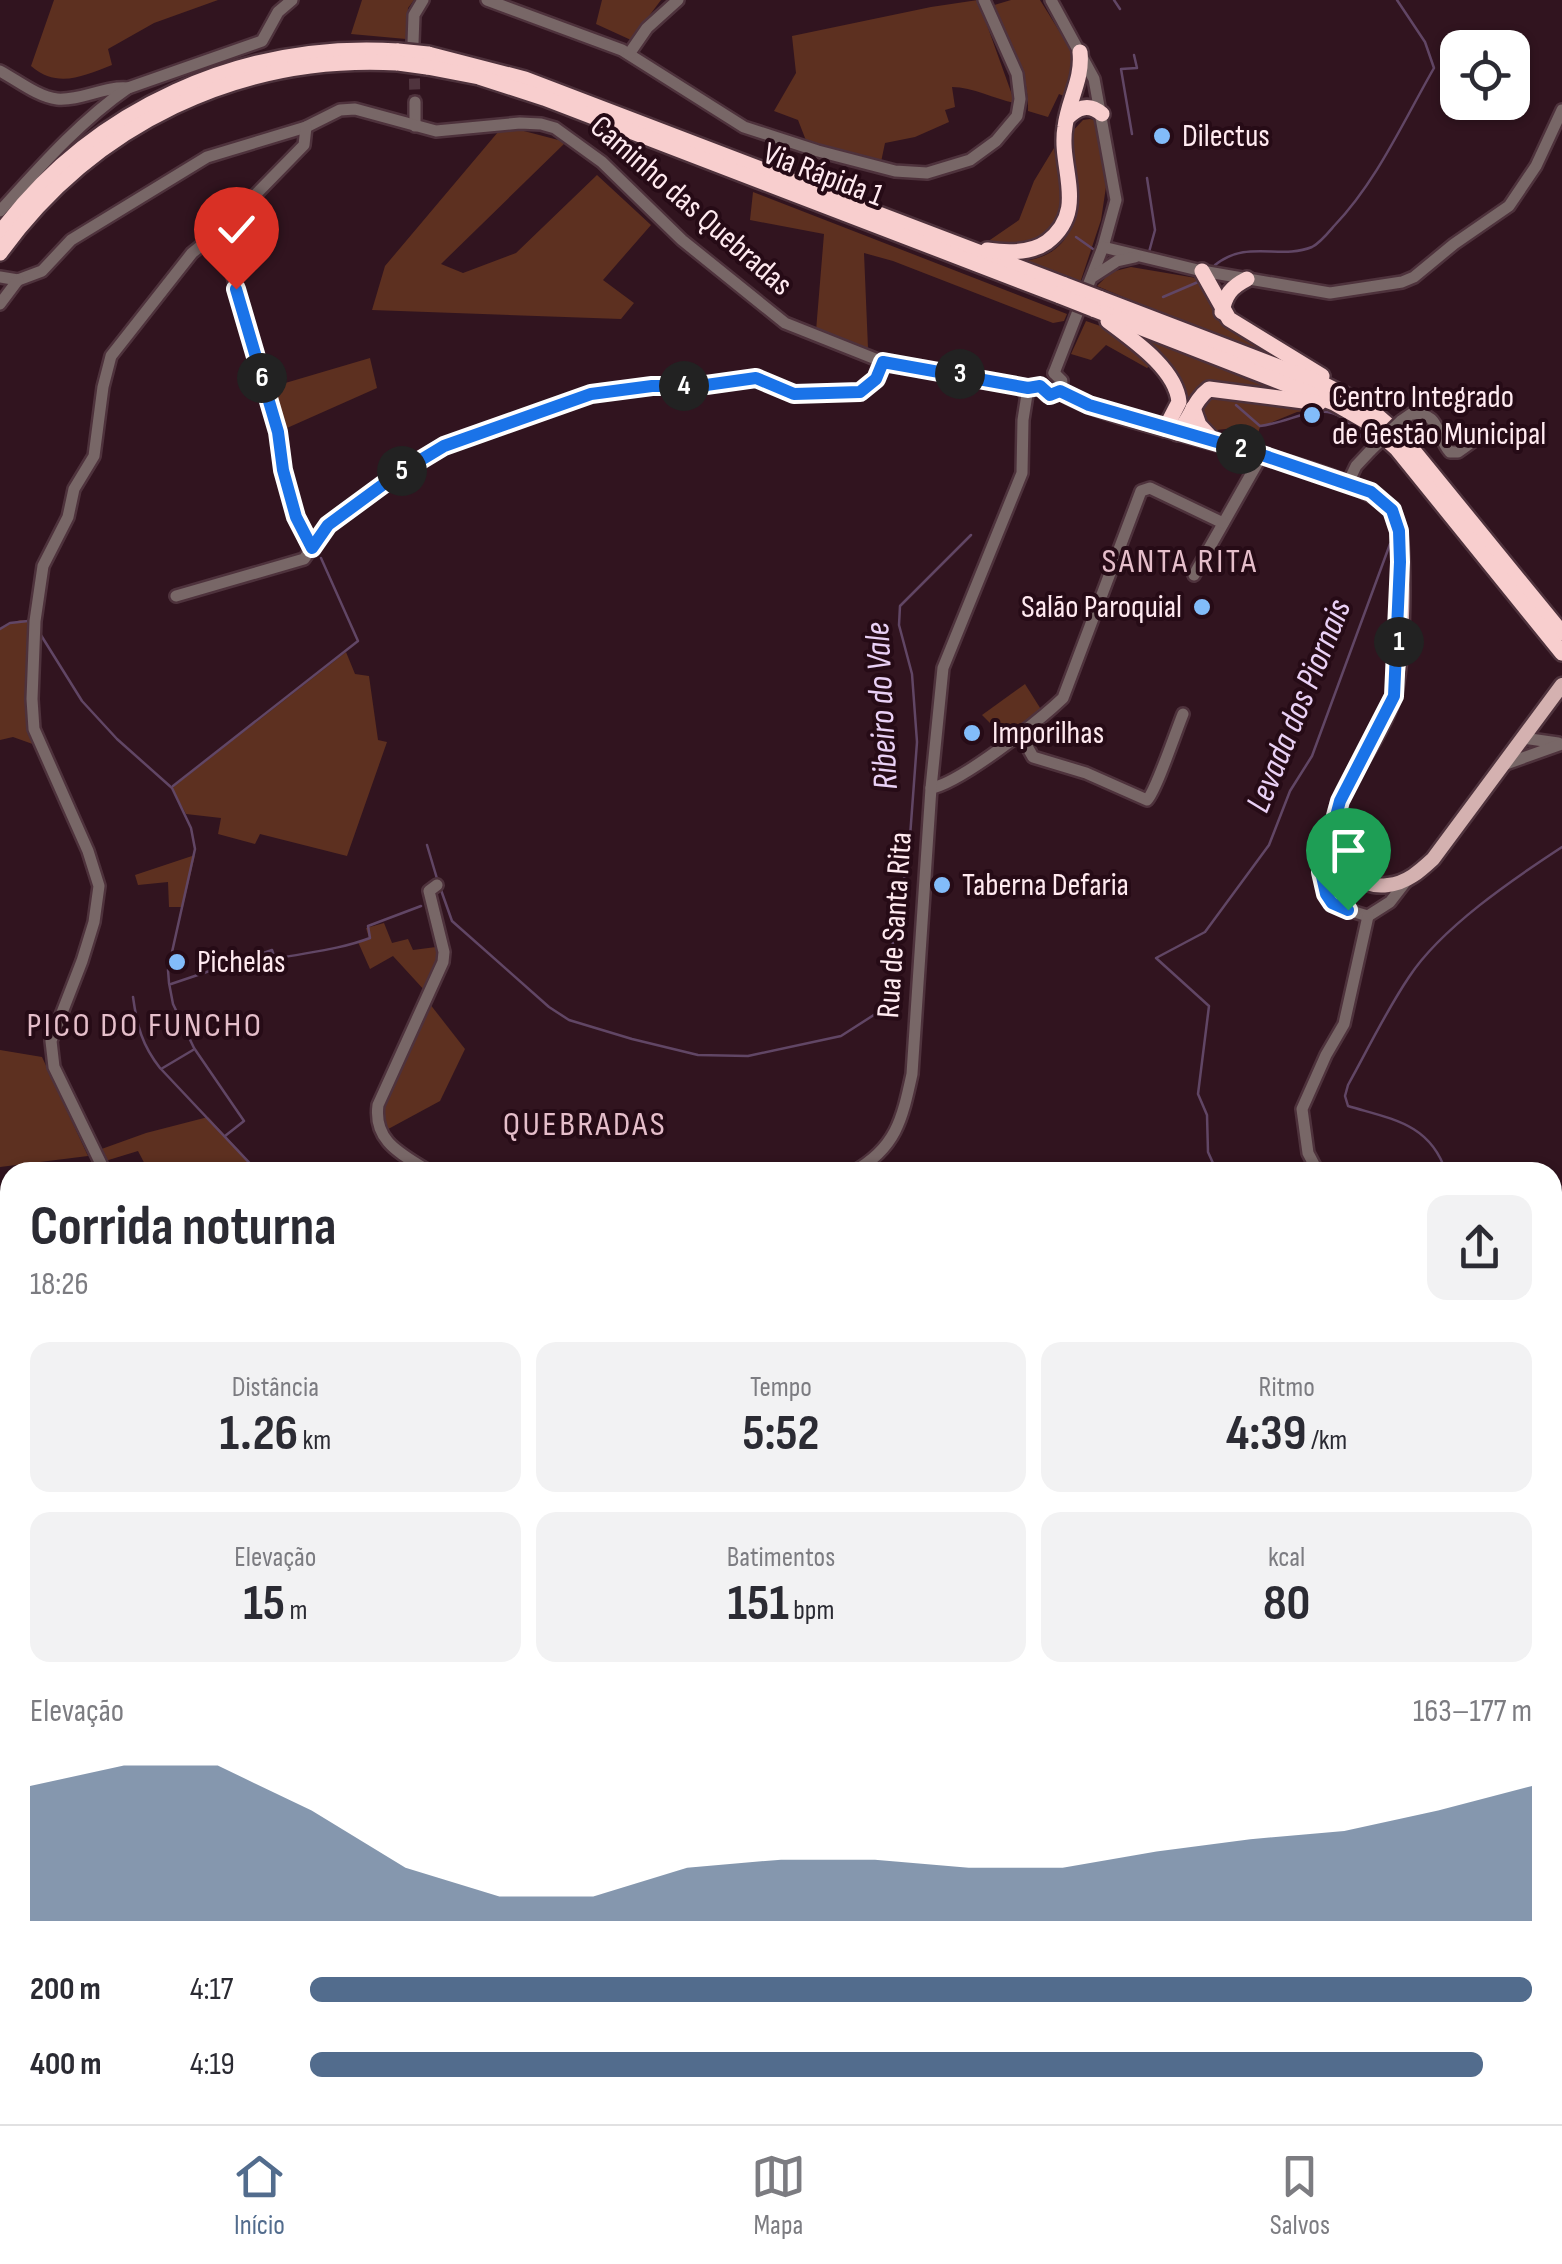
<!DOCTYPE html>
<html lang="pt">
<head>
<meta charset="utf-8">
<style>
	body { margin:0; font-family:"Sofia Sans Condensed",sans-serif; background:#f2f2f3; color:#2b2b33; height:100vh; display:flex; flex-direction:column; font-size:38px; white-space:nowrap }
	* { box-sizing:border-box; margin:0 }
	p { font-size:32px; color:#7c7c81 }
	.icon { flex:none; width:55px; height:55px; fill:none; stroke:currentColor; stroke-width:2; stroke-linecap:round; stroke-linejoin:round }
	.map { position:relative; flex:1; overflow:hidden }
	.sheet { position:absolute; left:0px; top:1162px; width:1562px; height:962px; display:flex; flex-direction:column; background:#fff; border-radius:30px 30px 0 0; box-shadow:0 2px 8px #0004 }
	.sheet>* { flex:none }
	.buttons { position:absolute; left:1440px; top:30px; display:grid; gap:20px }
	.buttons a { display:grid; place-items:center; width:90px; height:90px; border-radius:20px; background:#fff; box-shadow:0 2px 8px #0004; font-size:50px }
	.pin { position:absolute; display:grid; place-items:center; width:85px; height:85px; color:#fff; margin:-102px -42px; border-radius:50% 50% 50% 0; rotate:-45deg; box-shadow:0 0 10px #0007 }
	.pin .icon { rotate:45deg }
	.km { position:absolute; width:50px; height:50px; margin:-25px; border-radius:50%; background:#222; color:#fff; font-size:28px; line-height:50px; text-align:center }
	.round { display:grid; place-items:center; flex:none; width:105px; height:105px; border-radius:20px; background:#f2f2f3 }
	.head { display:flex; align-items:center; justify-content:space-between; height:170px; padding:0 30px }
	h1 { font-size:55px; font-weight:700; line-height:75px }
	.metrics { display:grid; grid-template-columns:repeat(3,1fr); gap:15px; height:170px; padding:10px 30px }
	.metrics div { display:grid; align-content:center; border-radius:20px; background:#f2f2f3; text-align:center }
	.metrics b { font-size:50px; font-weight:700 }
	.metrics small { font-size:28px; font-weight:400 }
	.metrics p { font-size:28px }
	.chart { height:280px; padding:20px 30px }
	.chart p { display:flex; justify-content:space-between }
	.chart svg { width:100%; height:180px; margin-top:10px; fill:#526c8d; opacity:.7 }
	ul { padding:0 30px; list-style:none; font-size:32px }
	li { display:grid; grid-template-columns:160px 120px 1fr; align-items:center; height:75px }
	li i { height:25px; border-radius:12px; background:#526c8d }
	.menu { display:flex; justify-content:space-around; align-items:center; height:140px; border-top:2px solid #e1e1e2; background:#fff; font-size:28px; color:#7c7c81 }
	.menu a { display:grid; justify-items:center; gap:5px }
	.menu .on { color:#526c8d }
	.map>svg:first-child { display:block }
	.green { fill:#5d3020 }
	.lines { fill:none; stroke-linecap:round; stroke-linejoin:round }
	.stream { stroke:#614665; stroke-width:2.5 }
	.minor-tunnel { stroke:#50343e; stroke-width:11; stroke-dasharray:11 5.5; stroke-linecap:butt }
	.minor-casing { stroke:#4e323c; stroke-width:16 }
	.major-casing { stroke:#4e323c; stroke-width:19 }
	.highway-casing { stroke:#4e323c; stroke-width:20 }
	.minor { stroke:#786767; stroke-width:11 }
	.major { stroke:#d4b1b0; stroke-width:14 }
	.highway { stroke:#f8cece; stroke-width:15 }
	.minor-bridge-casing { stroke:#4e323c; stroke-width:16; stroke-linecap:butt }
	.highway-bridge-casing { stroke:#4e323c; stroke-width:20; stroke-linecap:butt }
	.minor-bridge { stroke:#786767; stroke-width:11 }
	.highway-bridge { stroke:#f8cece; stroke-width:15 }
	.route-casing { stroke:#fff; stroke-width:20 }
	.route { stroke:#1a73e8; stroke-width:12 }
	.poi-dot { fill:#82bcfa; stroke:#260b16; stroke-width:4 }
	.labels { text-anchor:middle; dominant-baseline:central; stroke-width:8; stroke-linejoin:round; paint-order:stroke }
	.poi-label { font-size:32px; fill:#ffeaf0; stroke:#260b16; text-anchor:start }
	.street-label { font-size:32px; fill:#ffeaf0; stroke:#260b16 }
	.neighbourhood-label { font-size:35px; letter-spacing:2.5px; fill:#e5beca; stroke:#260b16 }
	.water-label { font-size:35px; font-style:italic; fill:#ead1f6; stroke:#260b16 }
</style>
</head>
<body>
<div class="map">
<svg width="1562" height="2124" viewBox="0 0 1562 2124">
	<rect width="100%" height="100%" fill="#31141f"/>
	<g class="green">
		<path d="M54 0H218L154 23 108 49 112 65C83 76 58 89 31 66Z"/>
		<path d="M362 0H414L408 8 406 39 351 34Z"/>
		<path d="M602 0H661L631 40 596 24Z"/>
		<path d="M978 0 1015 103C994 99 973 87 952 87L955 107 945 110 949 122 915 137 885 143 881 162 807 143 798 120 774 111 796 73 792 36 931 7Z"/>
		<path d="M1011 0H1040L1076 58 1066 97 1059 94 1048 117 1028 111C1029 70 1010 41 991 6Z"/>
		<path d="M1090 119 1095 120 1098 129 1106 187 1101 220 1080 283 1018 262C1093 254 1074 190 1068 136L1083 120Z"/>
		<path d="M520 130 566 142 441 264 463 273 516 253 597 175 651 225 603 280 634 303 621 319 372 310 385 266 498 132Z"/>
		<path d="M1054 148C1057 166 1062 186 1061 205 1059 244 1017 252 987 242L1019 220 1034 181Z"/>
		<path d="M753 192 1067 314 1064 321 1053 323 893 261 864 253 868 348 816 331 824 234 750 220Z"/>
		<path d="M1131 267 1202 279 1219 321 1300 371 1097 286 1111 272Z"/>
		<path d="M1086 321 1106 328 1152 364 1147 368 1106 345 1091 360 1071 354Z"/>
		<path d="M1137 335 1283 388 1287 393 1202 387 1189 397 1178 423 1184 405Z"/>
		<path d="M370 358 377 388 278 432 265 389Z"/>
		<path d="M1215 396 1318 410 1297 412 1260 427 1257 436 1234 428 1217 430 1207 427 1199 407 1204 399Z"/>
		<path d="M20 620 35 621 34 679 41 747 13 737 0 740V628Z"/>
		<path d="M346 652 355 674 369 676 378 740 387 742 347 856 260 834 255 844 218 834 221 818 186 814 172 788Z"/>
		<path d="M1025 684 1042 711 1005 738 982 715Z"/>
		<path d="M195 855 183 907H169L168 882 138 885 135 875Z"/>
		<path d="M384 923 392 943 408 939 413 950 436 947 440 952 426 992 393 956 370 969 358 942 369 938 366 928Z"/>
		<path d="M426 999 465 1049 440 1101 379 1134 376 1118Z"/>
		<path d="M0 1050 42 1057 88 1156 0 1167Z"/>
		<path d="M208 1117 259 1172H149L138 1151 102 1162 96 1151 146 1133Z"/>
		<path d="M1553 1749 1562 1751V2059L1553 2073Z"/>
		<path d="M1338 2115H1519L1512 2124H1336Z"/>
	</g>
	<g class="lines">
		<g class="stream">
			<path d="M1114 0 1120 9"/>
			<path d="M1132 134 1121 69 1137 68 1134 55"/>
			<path d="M1147 178 1155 230 1149 252"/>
			<path d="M1076 237 1093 249"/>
			<path d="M1215 265C1247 239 1280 260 1312 247 1320 243 1328 233 1334 226 1377 181 1403 122 1434 68L1425 42 1397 0"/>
			<path d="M1163 297 1198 282"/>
			<path d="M1236 405 1260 426C1304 420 1328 390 1364 440"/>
			<path d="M0 629 10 623 28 621"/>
			<path d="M39 632 82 701 117 739 172 788 191 828 195 849 168 970 169 983 173 1004 194 1048 244 1121 225 1136"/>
			<path d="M173 786 358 641 321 558"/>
			<path d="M427 845 438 882"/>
			<path d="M441 890 452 921 549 1007 569 1020 632 1039 698 1055 748 1056 841 1036 880 1011"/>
			<path d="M891 961 897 903 908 864 917 742 912 674 899 625 900 606 971 535"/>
			<path d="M171 984 272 950 275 959C308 952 338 950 370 938L368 926 421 906"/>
			<path d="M133 997C137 1026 142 1045 160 1068"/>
			<path d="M193 1050 161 1069 258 1172"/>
			<path d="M1217 1172 1208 1152 1207 1115 1198 1094 1209 1006 1156 958 1205 932 1269 845 1290 791 1312 756 1390 544"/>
			<path d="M1446 1172C1430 1123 1391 1119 1348 1106L1345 1096 1348 1085C1368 1049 1386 1011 1409 977 1441 928 1513 879 1562 847"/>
			<path d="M3 1467 10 1482"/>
			<path d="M1552 2095 1562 2080"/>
			<path d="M720 2115 723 2124"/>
			<path d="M1534 2124 1539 2115"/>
		</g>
		<path class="minor-tunnel" d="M414 62 415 102"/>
		<g class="minor-casing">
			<g id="minor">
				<path d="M487 0 622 50 744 127 818 151 895 171 927 173 970 160 996 141 1017 116 1020 99 1017 74 984 0"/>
				<path d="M1051 0 1094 79 1116 200 1103 247 1054 373"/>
				<path d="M413 43 414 15 423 0"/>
				<path d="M629 54 647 28 678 0"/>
				<path d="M0 71C17 80 38 97 57 99 81 101 104 86 128 88"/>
				<path d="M415 126V102"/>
				<path d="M0 211C39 168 80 121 128 88L262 41 278 12 292 0"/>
				<path d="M222 229 236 289 278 432 283 470 296 517 312 548"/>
				<path d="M1103 247 1202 271 1330 293 1402 282 1414 277 1454 244 1509 206 1536 166 1562 110"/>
				<path d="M1094 276 1117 261 1135 257"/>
				<path d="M0 277 18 280 42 271 71 240 207 157 306 127 340 110 355 109 436 131 520 123 541 124 555 128 602 162 682 240 785 323 883 362 1028 388 1040 386"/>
				<path d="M0 304 18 280"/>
				<path d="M1040 386 1046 395 1060 391 1062 381 1054 373"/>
				<path d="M1401 421 1411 414C1441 412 1435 435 1450 452H1458L1472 442"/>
				<path d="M1347 485 1356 466 1371 450"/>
				<path d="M1194 575 1262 455"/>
				<path d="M176 596 304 559 328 525 395 475 444 446 591 394 653 386H699L756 378 794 394 861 392 876 379 883 362"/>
				<path d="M1019 732 1033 757 1086 773 1147 800C1156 791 1176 731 1183 714"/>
				<path d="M1523 738 1558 743"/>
				<path d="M1503 765 1562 744"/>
				<path d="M931 788C959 784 1040 720 1063 698L1141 491 1150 488 1223 523"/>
				<path d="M1333 836C1314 884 1316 902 1368 916L1390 902 1407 880"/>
				<path d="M105 1172 54 1067 51 1041 82 961 94 922 99 886 88 851 34 729 32 699 35 621 43 566 68 517 74 489 94 456 103 387 111 356 192 253 222 229 304 145 306 127"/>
				<path d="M430 1172C402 1154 373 1142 378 1105L443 962 444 952 429 891 437 885"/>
				<path d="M853 1172C896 1148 902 1120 912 1074L931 788 943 668 1022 473 1023 420 1028 388"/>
				<path d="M1318 1172 1308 1153 1302 1109 1326 1055 1344 1024 1368 916"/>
				<path d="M0 1310 10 1307"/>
				<path d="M0 1374 10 1384"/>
				<path d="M0 1434 10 1413"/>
				<path d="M0 1457 10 1451"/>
				<path d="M0 1540 10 1567"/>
				<path d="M0 2004 10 2009"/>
				<path d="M0 2102 10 2107"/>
				<path d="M76 2115 106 2124"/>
				<path d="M1107 2115 1127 2124"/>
				<path d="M366 2122 373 2121 378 2115"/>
				<path d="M155 2124 157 2115"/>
				<path d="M1158 2124 1166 2115"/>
			</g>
		</g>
		<g class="major-casing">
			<path id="major" d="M1060 391C1117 431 1376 466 1395 517 1407 547 1403 667 1393 698 1390 707 1386 717 1381 726 1365 759 1337 791 1333 828 1330 859 1356 890 1388 885 1407 883 1420 871 1433 859L1562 685"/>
		</g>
		<g class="highway-casing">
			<g id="highway">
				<path d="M428 54 525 79 1065 285"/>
				<path d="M427 67 479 77 544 98 1060 296"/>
				<path d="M1067 118C1078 107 1089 103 1102 114"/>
				<path d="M0 233C93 108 243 41 398 51"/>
				<path d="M987 250C1007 253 1030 254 1047 242 1089 210 1058 168 1065 127 1068 100 1083 80 1080 52"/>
				<path d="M0 253C93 124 239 54 398 63"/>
				<path d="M1202 271 1229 319 1322 376"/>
				<path d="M1099 298 1321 383 1365 405 1404 439 1562 633"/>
				<path d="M1093 309 1334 403 1367 422 1397 449 1562 653"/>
				<path d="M1222 312C1225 295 1231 287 1247 279"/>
				<path d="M1108 321C1133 340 1176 369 1179 402L1165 429"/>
				<path d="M1193 408 1199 425 1214 441"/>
				<path d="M1177 433C1191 419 1193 401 1209 389L1319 403"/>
			</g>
		</g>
		<use href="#minor" class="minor"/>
		<use href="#major" class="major"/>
		<use href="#highway" class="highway"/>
		<g class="minor-bridge-casing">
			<path id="minor-bridge" d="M1371 450 1401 421"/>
		</g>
		<g class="highway-bridge-casing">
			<g id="highway-bridge">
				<path d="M398 51 428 54"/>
				<path d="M398 63 427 67"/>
				<path d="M1065 285 1099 298"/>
				<path d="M1060 296 1093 309"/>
			</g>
		</g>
		<use href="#minor-bridge" class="minor-bridge"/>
		<use href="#highway-bridge" class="highway-bridge"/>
	</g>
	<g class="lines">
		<g class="route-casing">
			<path id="route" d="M236 289 278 432 283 470 296 517 312 548 328 525 396 475 444 446 591 394 652 386H699L756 378 794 394 860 392 876 379 883 362 1028 388 1040 386 1050 395 1060 391 1089 405 1262 455 1371 492 1392 510 1399 531 1400 562 1394 696 1340 801 1321 872 1326 894 1332 903 1348 910"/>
		</g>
		<use href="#route" class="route"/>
	</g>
	<g class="poi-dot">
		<circle cx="1162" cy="136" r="10"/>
		<circle cx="1312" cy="415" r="10"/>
		<circle cx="1202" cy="607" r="10"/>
		<circle cx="972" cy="733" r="10"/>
		<circle cx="942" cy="885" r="10"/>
		<circle cx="177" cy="962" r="10"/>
	</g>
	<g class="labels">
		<g class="poi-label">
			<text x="1182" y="136">Dilectus</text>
			<text x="1332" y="397">Centro Integrado<tspan x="1332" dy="37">de Gestão Municipal</tspan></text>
			<text x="1182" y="607" text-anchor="end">Salão Paroquial</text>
			<text x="992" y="733">Imporilhas</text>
			<text x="962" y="885">Taberna Defaria</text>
			<text x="197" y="962">Pichelas</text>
		</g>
		<g class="street-label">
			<text transform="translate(823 175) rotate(21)">Via Rápida 1</text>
			<text transform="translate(691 206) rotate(41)">Caminho das Quebradas</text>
			<text transform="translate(895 925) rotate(-86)">Rua de Santa Rita</text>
		</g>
		<g class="neighbourhood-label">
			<text x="1180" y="561">SANTA RITA</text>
			<text x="145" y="1025">PICO DO FUNCHO</text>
			<text x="585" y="1124">QUEBRADAS</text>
		</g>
		<g class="water-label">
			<text transform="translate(882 706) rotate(-93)">Ribeiro do Vale</text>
			<text transform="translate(1299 706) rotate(-68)">Levada dos Piornais</text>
		</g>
	</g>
</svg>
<div class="buttons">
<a><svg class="icon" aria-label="locate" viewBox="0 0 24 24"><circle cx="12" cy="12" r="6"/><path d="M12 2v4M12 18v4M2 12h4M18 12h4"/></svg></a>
</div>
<div class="pin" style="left:1348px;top:910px;background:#1e9e55"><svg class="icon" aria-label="arrive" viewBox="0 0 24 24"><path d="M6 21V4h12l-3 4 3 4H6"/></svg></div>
<div class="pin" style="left:236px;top:289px;background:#d93025"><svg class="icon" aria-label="check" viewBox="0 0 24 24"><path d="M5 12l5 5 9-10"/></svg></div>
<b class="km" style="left:1399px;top:642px">1</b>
<b class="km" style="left:1241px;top:449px">2</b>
<b class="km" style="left:960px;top:374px">3</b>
<b class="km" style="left:684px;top:386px">4</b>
<b class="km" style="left:402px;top:471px">5</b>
<b class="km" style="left:262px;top:378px">6</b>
<section class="sheet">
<div class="head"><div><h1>Corrida noturna</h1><p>18:26</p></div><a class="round"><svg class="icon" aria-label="share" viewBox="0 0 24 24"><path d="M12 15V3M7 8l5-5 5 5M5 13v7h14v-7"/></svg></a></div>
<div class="metrics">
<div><p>Distância</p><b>1.26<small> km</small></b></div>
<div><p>Tempo</p><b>5:52</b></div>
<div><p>Ritmo</p><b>4:39<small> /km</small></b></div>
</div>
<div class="metrics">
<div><p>Elevação</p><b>15<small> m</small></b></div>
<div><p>Batimentos</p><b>151<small> bpm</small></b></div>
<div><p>kcal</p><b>80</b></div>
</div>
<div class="chart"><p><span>Elevação</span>163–177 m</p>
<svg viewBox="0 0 160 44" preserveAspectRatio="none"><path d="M0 44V11L10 6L20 6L30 17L40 31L50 38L60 38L70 31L80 29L90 29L100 31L110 31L120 27L130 24L140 22L150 17L160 11V44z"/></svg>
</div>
<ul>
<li><b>200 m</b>4:17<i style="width:100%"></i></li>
<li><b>400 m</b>4:19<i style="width:96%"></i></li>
</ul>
</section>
</div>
<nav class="menu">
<a class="on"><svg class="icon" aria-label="home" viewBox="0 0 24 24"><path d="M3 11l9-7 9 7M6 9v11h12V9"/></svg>Início</a>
<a><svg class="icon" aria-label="map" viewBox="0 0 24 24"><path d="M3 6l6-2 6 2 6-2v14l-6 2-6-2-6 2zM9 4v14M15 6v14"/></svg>Mapa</a>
<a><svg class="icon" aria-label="saved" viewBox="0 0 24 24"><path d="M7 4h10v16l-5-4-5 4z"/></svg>Salvos</a>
</nav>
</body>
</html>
